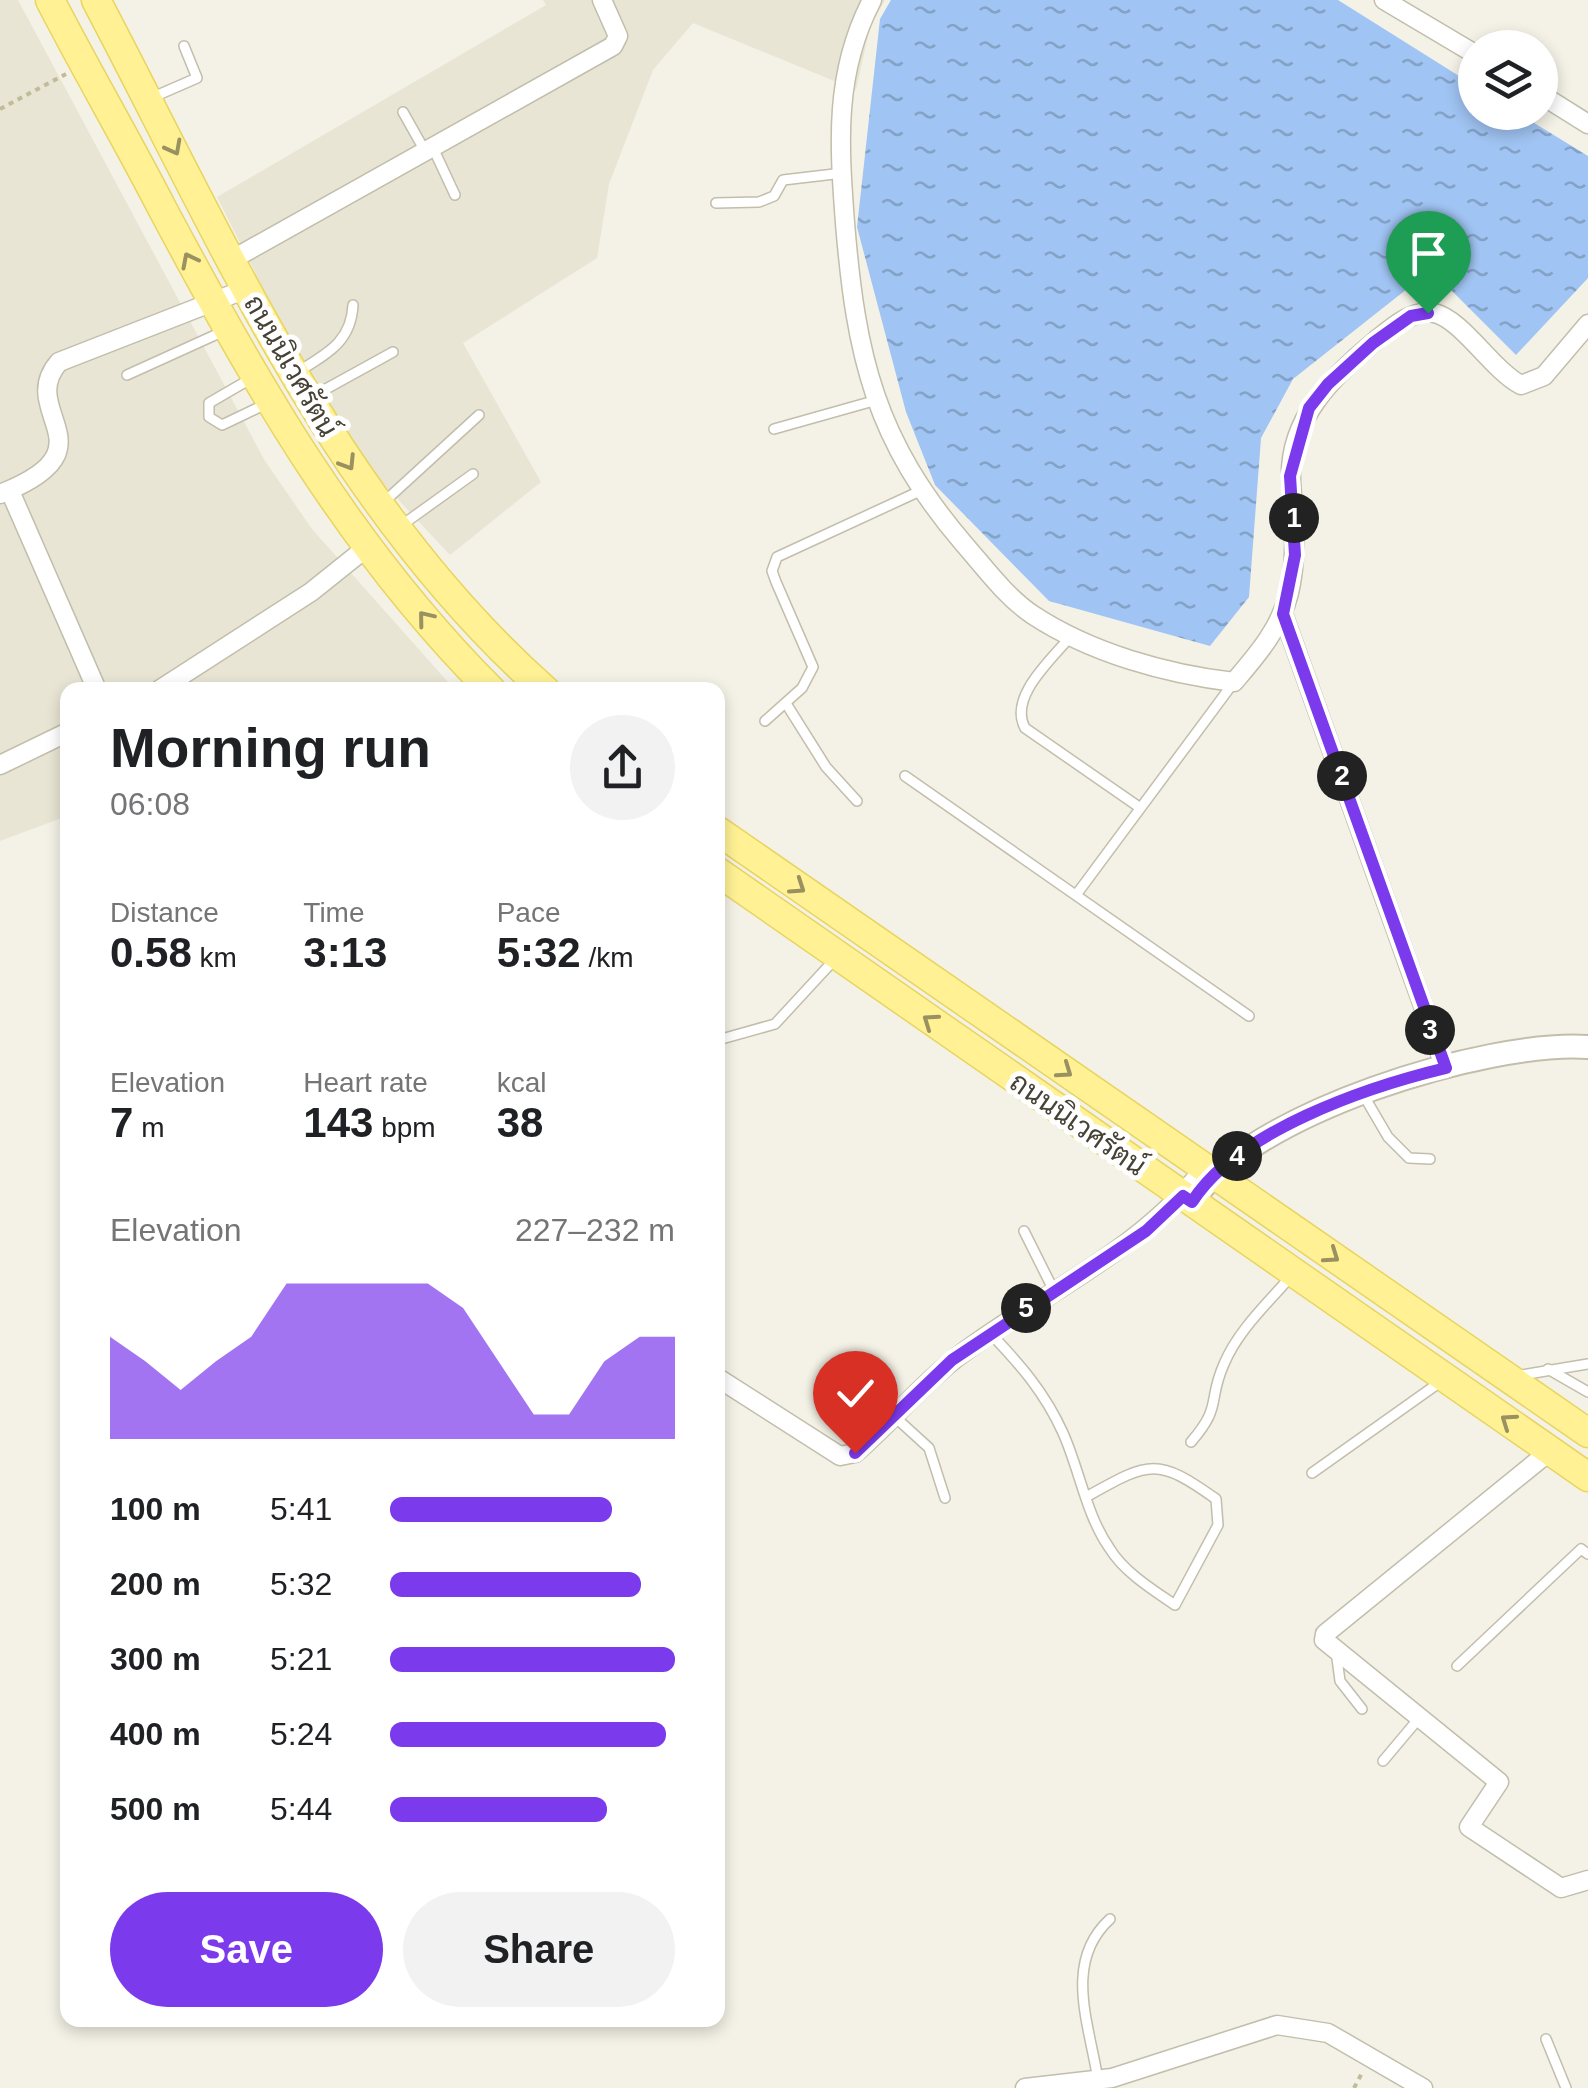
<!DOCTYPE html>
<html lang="en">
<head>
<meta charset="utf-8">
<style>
	body { margin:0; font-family:Helvetica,Sarabun,sans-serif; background:#f2f2f2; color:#202124; height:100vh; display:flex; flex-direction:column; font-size:38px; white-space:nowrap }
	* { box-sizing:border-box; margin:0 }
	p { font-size:32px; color:#757577 }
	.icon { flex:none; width:55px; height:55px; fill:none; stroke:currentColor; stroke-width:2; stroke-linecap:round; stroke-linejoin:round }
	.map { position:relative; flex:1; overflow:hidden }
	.drawer { position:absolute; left:60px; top:682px; width:665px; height:1345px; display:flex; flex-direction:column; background:#fff; border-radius:20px; box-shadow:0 5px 15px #0003 }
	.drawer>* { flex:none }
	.fabs { position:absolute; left:1458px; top:30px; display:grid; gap:20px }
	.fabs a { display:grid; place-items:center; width:100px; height:100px; border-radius:50%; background:#fff; box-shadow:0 5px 15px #0003; font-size:50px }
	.pin { position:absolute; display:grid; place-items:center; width:85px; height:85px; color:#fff; margin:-102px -42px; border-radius:50% 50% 50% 0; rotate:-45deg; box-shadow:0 0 10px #0007 }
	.pin .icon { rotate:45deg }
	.km { position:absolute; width:50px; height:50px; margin:-25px; border-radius:50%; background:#222; color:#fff; font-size:28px; line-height:50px; text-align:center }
	.round { display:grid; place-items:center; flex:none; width:105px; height:105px; border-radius:52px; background:#f2f2f2 }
	.head { display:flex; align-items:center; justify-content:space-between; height:170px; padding:0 50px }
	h1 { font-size:55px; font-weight:700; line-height:75px }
	.metrics { display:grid; grid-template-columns:repeat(3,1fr); gap:15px; height:170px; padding:10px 50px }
	.metrics div { display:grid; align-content:center }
	.metrics b { font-size:42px; font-weight:700 }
	.metrics small { font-size:28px; font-weight:400 }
	.metrics p { font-size:28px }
	.chart { height:280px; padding:20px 50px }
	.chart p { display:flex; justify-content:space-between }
	.chart svg { width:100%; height:180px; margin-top:10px; fill:#7c3aed; opacity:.7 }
	.cta { display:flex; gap:20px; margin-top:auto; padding:20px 50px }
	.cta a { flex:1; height:115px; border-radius:60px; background:#7c3aed; color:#fff; font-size:40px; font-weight:700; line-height:115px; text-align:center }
	.cta a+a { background:#f2f2f2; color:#202124 }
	ul { padding:0 50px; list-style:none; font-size:32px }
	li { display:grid; grid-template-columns:160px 120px 1fr; align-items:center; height:75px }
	li i { height:25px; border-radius:12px; background:#7c3aed }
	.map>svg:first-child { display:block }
	.residential { fill:#e8e5d4 }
	.water { fill:url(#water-ripples) }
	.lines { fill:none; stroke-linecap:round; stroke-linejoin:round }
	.service-casing { stroke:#c2beab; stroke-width:12 }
	.minor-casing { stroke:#c2beab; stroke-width:21 }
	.tertiary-casing { stroke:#c2beab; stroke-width:26 }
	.primary-casing { stroke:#e8d460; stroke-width:31 }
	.path { stroke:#c2ba99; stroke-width:4; stroke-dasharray:5 5; stroke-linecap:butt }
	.service { stroke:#fff; stroke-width:9 }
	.minor { stroke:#fff; stroke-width:18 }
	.tertiary { stroke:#fff; stroke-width:22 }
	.primary { stroke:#fff194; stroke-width:28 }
	.oneway { stroke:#9a9160 }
	.route-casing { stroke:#fff; stroke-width:20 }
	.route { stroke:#7c3aed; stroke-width:12 }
	.labels { text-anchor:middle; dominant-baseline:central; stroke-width:10; stroke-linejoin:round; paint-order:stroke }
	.street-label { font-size:28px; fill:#474235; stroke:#fff }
</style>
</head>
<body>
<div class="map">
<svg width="1588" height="2088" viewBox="0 0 1588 2088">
	<defs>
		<pattern id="water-ripples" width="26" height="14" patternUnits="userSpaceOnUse" patternTransform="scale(2.5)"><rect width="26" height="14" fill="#a0c4f3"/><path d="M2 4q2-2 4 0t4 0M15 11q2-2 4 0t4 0" fill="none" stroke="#84a1c6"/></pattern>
	</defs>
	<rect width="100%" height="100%" fill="#f4f2e6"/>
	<g class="residential">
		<path d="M0 0H18L265 461 312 529 455 690H68L67 816 0 841Z"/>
		<path d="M543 0H885L870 27 856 90 693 23 653 70 609 184 597 258 463 343 541 482 450 555 362 461 288 338 217 197 546 5Z"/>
	</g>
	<path class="water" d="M891 0H1338L1475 86V112L1518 113 1588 156V278L1516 355 1431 270 1293 379 1261 438 1249 597 1210 646 1049 601 935 485 906 412 857 227 880 19Z"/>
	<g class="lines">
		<g class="service-casing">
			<g id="service">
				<path d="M151 98 197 78 184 46"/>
				<path d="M403 112 425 151"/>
				<path d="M434 150 455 195"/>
				<path d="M716 203 759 202 774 196 783 180 843 173"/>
				<path d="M296 373C326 354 351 343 353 305"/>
				<path d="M127 375 224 331"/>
				<path d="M252 378 209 403V417L222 425 266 404"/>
				<path d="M315 395 393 352"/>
				<path d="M774 429 877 400"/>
				<path d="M385 501 479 415"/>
				<path d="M402 525 473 474"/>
				<path d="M1070 637C1052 659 1008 697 1025 728L1139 807"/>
				<path d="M787 705 826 767 857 801"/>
				<path d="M765 721 802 688 813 667 776 582 772 571 777 557 920 491"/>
				<path d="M905 776 1249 1016"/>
				<path d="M1076 895 1234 682"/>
				<path d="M718 1040 775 1024 835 959"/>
				<path d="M1364 1096 1388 1137 1409 1158 1430 1159"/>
				<path d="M1024 1231 1054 1291"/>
				<path d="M990 1333C1020 1364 1045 1393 1063 1433 1080 1471 1086 1515 1110 1549 1124 1572 1153 1590 1175 1605L1218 1525 1216 1499C1156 1456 1149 1462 1086 1497"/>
				<path d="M1548 1369 1588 1392"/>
				<path d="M1516 1376 1588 1364"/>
				<path d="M895 1417 929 1448 945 1498"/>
				<path d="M1191 1442C1223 1405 1207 1402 1224 1364 1238 1330 1269 1302 1292 1275"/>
				<path d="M1312 1473 1443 1380"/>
				<path d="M1336 1651 1340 1681 1362 1709"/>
				<path d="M1457 1666 1581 1549 1588 1554"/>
				<path d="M1383 1761 1420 1717"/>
				<path d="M1546 2039 1566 2088"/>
				<path d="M1098 2080C1089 2023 1063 1962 1110 1919"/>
			</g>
		</g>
		<g class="minor-casing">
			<g id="minor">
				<path d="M872 0C834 73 839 143 845 223 856 357 875 440 964 544 985 568 1006 597 1033 615 1091 653 1166 674 1234 682 1257 655 1280 629 1289 593 1298 555 1293 518 1291 480 1288 420 1332 377 1374 342 1390 329 1411 309 1434 313 1462 319 1492 370 1521 385L1544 376 1588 324"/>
				<path d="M1384 0 1475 54"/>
				<path d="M1540 94 1588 124"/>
				<path d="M233 259 613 46 618 36 602 0"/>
				<path d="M10 491 97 690"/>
				<path d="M0 494C117 448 15 412 59 362L246 289"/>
				<path d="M1283 614 1445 1067"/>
				<path d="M159 690 311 592 366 548"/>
				<path d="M0 765 68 732"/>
				<path d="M718 1378 840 1456 855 1453C890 1423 920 1386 956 1358 1039 1294 1141 1252 1205 1167"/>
				<path d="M1550 1451 1325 1634 1324 1640 1499 1782 1469 1827 1561 1888 1588 1880"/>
				<path d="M1025 2088 1112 2078 1277 2025 1328 2033 1423 2088"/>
			</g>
		</g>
		<g class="tertiary-casing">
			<path id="tertiary" d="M1192 1202C1247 1114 1487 1040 1588 1047"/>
		</g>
		<g class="primary-casing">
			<g id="primary">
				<path d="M50 0C86 70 126 138 162 208 255 383 350 549 491 690"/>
				<path d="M96 0C224 243 335 504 545 690"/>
				<path d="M718 831 1588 1433"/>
				<path d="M718 872 1588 1477"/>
			</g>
		</g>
		<g class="path">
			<path d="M0 109 66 74"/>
			<path d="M1354 2088 1362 2073"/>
		</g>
		<use href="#service" class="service"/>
		<use href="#minor" class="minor"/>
		<use href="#tertiary" class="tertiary"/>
		<use href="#primary" class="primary"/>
	</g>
	<defs><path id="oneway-chevron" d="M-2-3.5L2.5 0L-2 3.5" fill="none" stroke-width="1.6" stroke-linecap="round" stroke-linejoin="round" transform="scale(2.5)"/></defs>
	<g class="oneway">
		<use href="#oneway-chevron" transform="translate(174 148) rotate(62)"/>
		<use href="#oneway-chevron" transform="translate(189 260) rotate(-117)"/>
		<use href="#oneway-chevron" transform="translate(348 463) rotate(58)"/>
		<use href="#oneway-chevron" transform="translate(425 618) rotate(-129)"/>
		<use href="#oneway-chevron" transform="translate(798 887) rotate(34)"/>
		<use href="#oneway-chevron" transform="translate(930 1021) rotate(-145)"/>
		<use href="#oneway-chevron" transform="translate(1065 1071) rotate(35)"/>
		<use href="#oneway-chevron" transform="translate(1332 1256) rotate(35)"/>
		<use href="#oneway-chevron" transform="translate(1508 1421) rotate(-145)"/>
	</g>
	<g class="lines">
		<g class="route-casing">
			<path id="route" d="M855 1453 952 1360 1146 1231 1183 1196 1192 1202C1237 1131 1367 1087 1446 1068L1283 614 1295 555 1290 476 1309 408 1328 384 1373 343 1411 316 1428 313"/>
		</g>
		<use href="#route" class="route"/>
	</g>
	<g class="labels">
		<g class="street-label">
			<text transform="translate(291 366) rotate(60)">ถนนนิเวศรัตน์</text>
			<text transform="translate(1078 1124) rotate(35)">ถนนนิเวศรัตน์</text>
		</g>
	</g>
</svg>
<div class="fabs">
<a><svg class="icon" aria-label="layers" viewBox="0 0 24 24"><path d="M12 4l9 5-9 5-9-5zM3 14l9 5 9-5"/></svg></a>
</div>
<div class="pin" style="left:1428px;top:313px;background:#1e9e55"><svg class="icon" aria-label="arrive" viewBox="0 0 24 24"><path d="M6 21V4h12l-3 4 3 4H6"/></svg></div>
<div class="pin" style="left:855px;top:1453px;background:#d93025"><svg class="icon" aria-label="check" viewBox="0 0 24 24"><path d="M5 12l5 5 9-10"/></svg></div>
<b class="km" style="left:1294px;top:518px">1</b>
<b class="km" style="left:1342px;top:776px">2</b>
<b class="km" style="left:1430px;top:1030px">3</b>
<b class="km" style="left:1237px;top:1156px">4</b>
<b class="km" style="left:1026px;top:1308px">5</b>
<section class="drawer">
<div class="head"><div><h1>Morning run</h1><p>06:08</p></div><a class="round"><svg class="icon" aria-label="share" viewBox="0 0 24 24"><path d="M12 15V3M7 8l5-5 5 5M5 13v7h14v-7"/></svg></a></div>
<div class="metrics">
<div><p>Distance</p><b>0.58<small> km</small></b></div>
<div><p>Time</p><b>3:13</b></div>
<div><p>Pace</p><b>5:32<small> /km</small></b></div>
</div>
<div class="metrics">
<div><p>Elevation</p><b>7<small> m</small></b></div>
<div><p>Heart rate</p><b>143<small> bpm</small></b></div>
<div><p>kcal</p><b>38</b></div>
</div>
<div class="chart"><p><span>Elevation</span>227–232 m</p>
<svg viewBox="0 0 160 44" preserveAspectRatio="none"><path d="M0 44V19L10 25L20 32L30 25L40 19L50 6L60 6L70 6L80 6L90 6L100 12L110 25L120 38L130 38L140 25L150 19L160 19V44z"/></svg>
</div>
<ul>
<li><b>100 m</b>5:41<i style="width:78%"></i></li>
<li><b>200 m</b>5:32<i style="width:88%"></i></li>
<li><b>300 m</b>5:21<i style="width:100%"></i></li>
<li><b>400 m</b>5:24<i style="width:97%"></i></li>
<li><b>500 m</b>5:44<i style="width:76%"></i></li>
</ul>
<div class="cta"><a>Save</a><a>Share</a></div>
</section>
</div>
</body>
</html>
